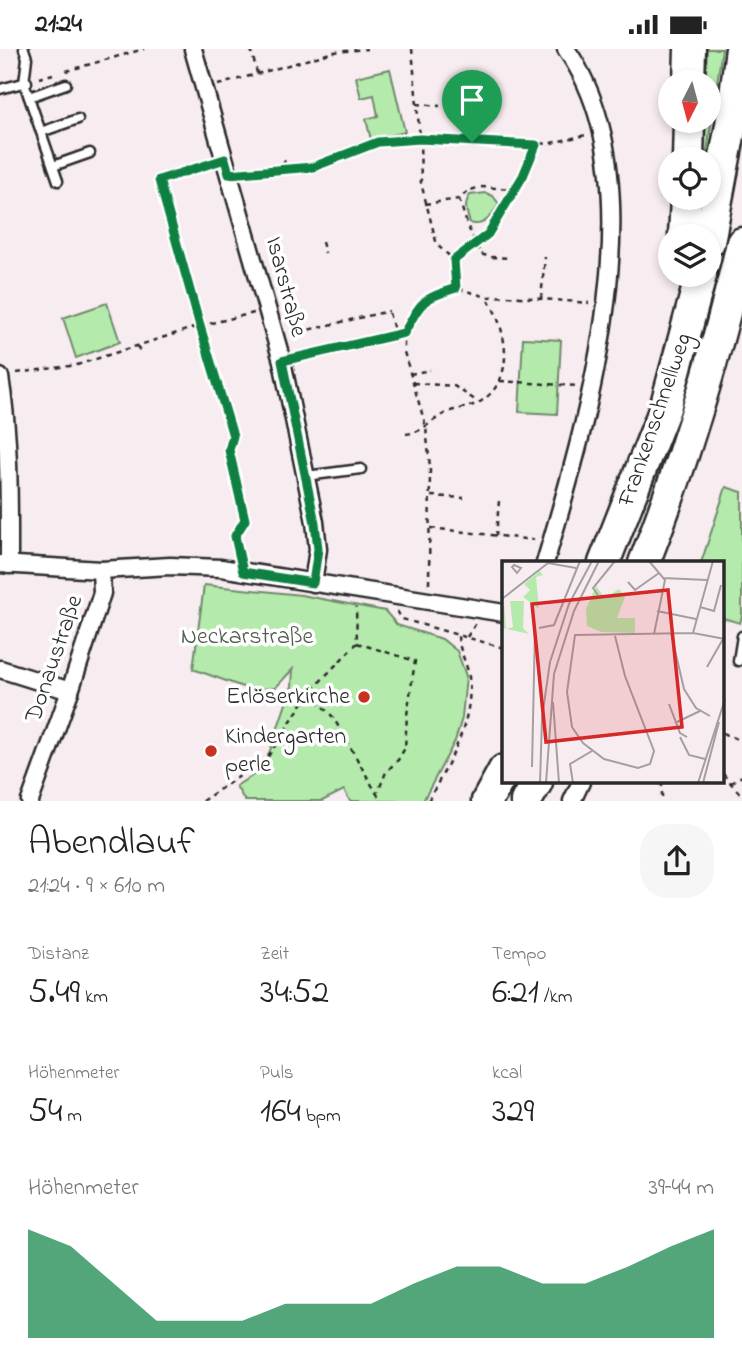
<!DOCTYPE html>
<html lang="de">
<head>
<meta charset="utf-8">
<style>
	body { margin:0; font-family:"Indie Flower",sans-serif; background:#f6f6f6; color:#222; height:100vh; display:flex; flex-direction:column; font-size:26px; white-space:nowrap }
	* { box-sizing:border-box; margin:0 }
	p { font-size:23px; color:#767676 }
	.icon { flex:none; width:38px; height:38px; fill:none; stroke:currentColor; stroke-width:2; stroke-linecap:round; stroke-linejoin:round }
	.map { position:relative; height:752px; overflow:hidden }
	.sheet { display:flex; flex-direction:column; background:#fff; flex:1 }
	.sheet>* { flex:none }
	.needle { width:46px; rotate:186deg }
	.controls { position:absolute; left:658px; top:21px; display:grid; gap:14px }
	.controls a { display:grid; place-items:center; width:63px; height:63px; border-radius:50%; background:#fff; box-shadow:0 4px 10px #0003; font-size:35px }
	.pin { position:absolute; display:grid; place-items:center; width:60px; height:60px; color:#fff; margin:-72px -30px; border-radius:50% 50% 50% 0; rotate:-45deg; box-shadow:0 0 7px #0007 }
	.pin .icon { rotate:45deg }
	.round { display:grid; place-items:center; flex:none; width:74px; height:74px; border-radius:28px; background:#f6f6f6 }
	.summary { display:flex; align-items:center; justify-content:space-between; height:119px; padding:0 28px }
	h1 { font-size:38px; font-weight:600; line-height:52px }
	.stats { display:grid; grid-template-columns:repeat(3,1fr); gap:10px; height:119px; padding:7px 28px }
	.stats div { display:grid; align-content:center }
	.stats b { font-size:35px; font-weight:600 }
	.stats small { font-size:19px; font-weight:400 }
	.stats p { font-size:19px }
	.chart { height:196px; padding:14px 28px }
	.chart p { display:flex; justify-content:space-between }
	.chart svg { width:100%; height:126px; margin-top:7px; fill:#0b8043; opacity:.7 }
	.status { display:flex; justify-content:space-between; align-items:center; height:49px; padding:0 35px; background:#fff; direction:ltr }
	.status svg { height:19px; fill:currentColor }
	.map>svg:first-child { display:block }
	.green { fill:#b4eaac; stroke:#708a6c; stroke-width:2 }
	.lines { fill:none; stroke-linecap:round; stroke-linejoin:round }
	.lane-casing { stroke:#2b2b2b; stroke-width:13 }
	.street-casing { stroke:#2b2b2b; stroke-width:21 }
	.highway-casing { stroke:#2b2b2b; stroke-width:35 }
	.path { stroke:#2b2b2b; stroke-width:2.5; stroke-dasharray:5 5; stroke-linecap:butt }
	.lane { stroke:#fff; stroke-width:8 }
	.street { stroke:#fff; stroke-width:16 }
	.highway { stroke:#fff; stroke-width:30 }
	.route-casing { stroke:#fff; stroke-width:14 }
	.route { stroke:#0b8043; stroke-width:9 }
	.poi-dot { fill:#c8321e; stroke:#fff; stroke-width:2.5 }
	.labels { text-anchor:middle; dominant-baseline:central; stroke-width:7; stroke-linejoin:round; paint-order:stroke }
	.street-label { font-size:24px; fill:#2b2b2b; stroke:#fff }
	.park-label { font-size:24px; fill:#4d5b4b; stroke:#fff }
	.poi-label { font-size:24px; fill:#2b2b2b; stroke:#fff; text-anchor:end }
	.inset-road { fill:none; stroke:#a59fa1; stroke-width:2 }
	.view { fill:#d62828; fill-opacity:0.15; stroke:#d62828; stroke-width:3.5 }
	.inset-edge { fill:none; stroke:#2b2b2b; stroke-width:3.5 }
</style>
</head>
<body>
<div class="status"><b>21:24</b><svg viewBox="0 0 49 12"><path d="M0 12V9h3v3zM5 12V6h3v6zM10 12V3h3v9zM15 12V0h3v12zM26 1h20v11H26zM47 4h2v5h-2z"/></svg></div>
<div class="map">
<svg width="742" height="752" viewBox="0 0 742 752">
	<rect width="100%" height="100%" fill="#f7ecf0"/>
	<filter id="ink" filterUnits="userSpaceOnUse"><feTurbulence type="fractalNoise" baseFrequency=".0143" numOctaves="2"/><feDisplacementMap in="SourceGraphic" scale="14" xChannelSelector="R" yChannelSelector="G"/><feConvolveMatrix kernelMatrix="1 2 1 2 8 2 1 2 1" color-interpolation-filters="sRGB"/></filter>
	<g filter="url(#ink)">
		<g class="green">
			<path d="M699 0H722L706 110H695L697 72H709V33H698Z"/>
			<path d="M390 20 405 83 371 91 366 70 378 67 374 46 361 49 356 28Z"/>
			<path d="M486 144 493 147 499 155C492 166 484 179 470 174 467 164 463 156 470 146Z"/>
			<path d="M107 254 120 293 76 309 63 269Z"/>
			<path d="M523 289 561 291 557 365 519 363Z"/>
			<path d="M726 438 742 443V567L740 574 723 569V514H701Z"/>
			<path d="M204 536 301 546 385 562 397 576 442 590 457 602 466 627 462 669 455 692 423 752H350L344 741 322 752H245L236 737 264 719 292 637 293 620 275 639 251 641 193 620Z"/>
		</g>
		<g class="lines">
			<g class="lane-casing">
				<g id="lane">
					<path d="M24 0 27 9 24 34 58 132"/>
					<path d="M0 40 27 33"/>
					<path d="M29 48 66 35"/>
					<path d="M41 83 78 70"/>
					<path d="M53 117 90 104"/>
					<path d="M306 427 361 420"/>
					<path d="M738 612 742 587"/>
				</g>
			</g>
			<g class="street-casing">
				<g id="street">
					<path d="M193 0 282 312 315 473 318 500 313 534"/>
					<path d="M0 328C10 390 9 453 9 516"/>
					<path d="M545 514C587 373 659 131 566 0"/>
					<path d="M0 515 101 521 170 517 221 519 504 564"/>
					<path d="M0 620 70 642"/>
					<path d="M30 752 70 642 102 544 101 521"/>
					<path d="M572 752 581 733"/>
				</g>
			</g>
			<g class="highway-casing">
				<g id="highway">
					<path d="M689 33 690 0"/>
					<path d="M688 110 689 72"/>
					<path d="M684 187 686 149"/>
					<path d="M709 193 731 76 741 0"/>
					<path d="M604 514 665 359 701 226"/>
					<path d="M644 514C685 409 717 304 742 194"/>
					<path d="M487 752 504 721"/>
					<path d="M526 752 537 733"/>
				</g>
			</g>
			<g class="path">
				<path d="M251 0 257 24"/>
				<path d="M412 0 420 90 421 134 437 196 454 211 456 238"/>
				<path d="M66 22 144 0"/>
				<path d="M39 29 53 25"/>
				<path d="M218 36 334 3 367 0"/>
				<path d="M417 55 440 57"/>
				<path d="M472 92 474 60"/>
				<path d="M284 111 286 120"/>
				<path d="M209 116 159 131 199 277 233 387 229 401 245 471 235 487 240 507"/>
				<path d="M246 124 313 118 378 93 420 90 526 96 551 94 586 86"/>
				<path d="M459 150 468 178 481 205 490 208 509 209"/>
				<path d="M425 155 459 150 468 142 480 138 515 140"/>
				<path d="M322 193 325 204"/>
				<path d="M454 211 488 185 522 127 535 96"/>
				<path d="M541 250 545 208"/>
				<path d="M389 264 395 284"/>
				<path d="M290 285 389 262"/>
				<path d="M137 297 142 305"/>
				<path d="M299 308 404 284"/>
				<path d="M17 324 77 316 199 277 254 264"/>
				<path d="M410 325 430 321"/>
				<path d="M500 332 577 337"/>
				<path d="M413 334 454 337 478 353"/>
				<path d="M406 385C424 383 432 370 448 363 461 358 472 359 483 351 518 326 505 277 487 248"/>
				<path d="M431 447 464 449"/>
				<path d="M431 479 534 491"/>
				<path d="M496 487 499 452"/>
				<path d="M429 535 430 418 426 378 404 303V284L418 260 428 248 456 239 487 248 508 247 589 254"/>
				<path d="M397 562 402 570 409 572 504 599"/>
				<path d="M467 588 476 574"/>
				<path d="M357 594 415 612 407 666 405 699 398 711 386 723 378 743"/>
				<path d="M309 644 333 668 381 752"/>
				<path d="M723 684 742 692"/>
				<path d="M723 725 742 747"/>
				<path d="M662 733V752"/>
				<path d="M731 734 742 727"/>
				<path d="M202 752 267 709 309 644 357 594 356 558"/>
				<path d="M428 752C449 713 474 674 469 628 467 614 458 599 458 586"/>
			</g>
			<use href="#lane" class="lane"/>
			<use href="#street" class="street"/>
			<use href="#highway" class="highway"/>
		</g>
	</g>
	<g class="lines" filter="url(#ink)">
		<g class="route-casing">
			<path id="route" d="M420 90 536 96 523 127 488 185 454 211 456 239C421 250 422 252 404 284L282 312 315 474 318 500 313 534 243 523 235 487 245 471 229 401 233 387 200 277 159 131 225 110 229 125 313 118 378 93Z"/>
		</g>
		<use href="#route" class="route"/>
	</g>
	<g class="poi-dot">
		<circle cx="364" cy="648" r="7"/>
		<circle cx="211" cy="702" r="7"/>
	</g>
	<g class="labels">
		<g class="street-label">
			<text transform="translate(285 238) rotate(75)">Isarstraße</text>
			<text transform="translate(656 371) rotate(-71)">Frankenschnellweg</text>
			<text transform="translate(55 610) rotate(-71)">Donaustraße</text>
		</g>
		<g class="park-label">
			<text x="247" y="588">Neckarstraße</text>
		</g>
		<g class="poi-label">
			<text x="350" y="648">Erlöserkirche</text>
			<text x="225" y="688" text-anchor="start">Kindergarten<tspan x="225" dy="28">perle</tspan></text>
		</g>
	</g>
	<g transform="translate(502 512)">
		<rect width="222" height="222" fill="#f7ecf0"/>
		<path d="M38 10 41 14 34 16 37 48 21 36 28 29 22 23ZM94 25 103 37 117 28 123 36 115 57H133V72L99 71 85 65 84 48ZM2 40 4 68 11 66 8 40H22L21 67 27 73 0 67Z" fill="#b4eaac"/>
		<path class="inset-road" d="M147 0 163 19 152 73M12 4 19 7 15 12 10 6ZM161 17 205 19M126 21 133 29 157 12M96 34 91 27 113 0M0 38 46 2 74 7M198 46 212 50 219 24M155 50 194 58M37 67 52 64 78 0M169 72 182 128 194 147 208 155M191 72 211 0M113 75 123 115 152 190 148 203 136 207 102 198 81 182 70 166 65 131 73 74 191 72 223 78M205 106 221 78M51 141 57 222M167 143 178 172 185 176M175 161 198 150M178 176 187 194 203 198M30 206 33 68M38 222 40 157 48 101 67 43 90 0M44 222 52 113 72 50 97 0M71 222 68 203 90 190M196 222 223 138M201 222 217 161"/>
		<path class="view" d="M166 29 180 166 44 181 30 43Z"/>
		<rect width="222" height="222" class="inset-edge"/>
	</g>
</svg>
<div class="controls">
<a><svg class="needle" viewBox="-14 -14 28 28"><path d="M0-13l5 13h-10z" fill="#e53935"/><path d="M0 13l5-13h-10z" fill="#767676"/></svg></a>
<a><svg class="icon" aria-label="locate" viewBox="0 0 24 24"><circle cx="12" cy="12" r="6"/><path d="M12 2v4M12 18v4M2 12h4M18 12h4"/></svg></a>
<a><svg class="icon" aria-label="layers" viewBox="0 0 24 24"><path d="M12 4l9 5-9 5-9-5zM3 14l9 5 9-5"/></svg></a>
</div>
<div class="pin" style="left:472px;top:93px;background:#1e9e55"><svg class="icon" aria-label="arrive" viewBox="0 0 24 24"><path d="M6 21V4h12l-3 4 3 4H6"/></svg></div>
</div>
<section class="sheet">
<div class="summary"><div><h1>Abendlauf</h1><p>21:24 · 9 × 610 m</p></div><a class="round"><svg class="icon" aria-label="share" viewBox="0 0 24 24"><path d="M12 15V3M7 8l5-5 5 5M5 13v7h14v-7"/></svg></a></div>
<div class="stats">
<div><p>Distanz</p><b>5.49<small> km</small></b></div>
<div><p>Zeit</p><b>34:52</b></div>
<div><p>Tempo</p><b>6:21<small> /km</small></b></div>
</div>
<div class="stats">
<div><p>Höhenmeter</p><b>54<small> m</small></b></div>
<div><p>Puls</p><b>164<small> bpm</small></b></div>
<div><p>kcal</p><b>329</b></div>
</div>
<div class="chart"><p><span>Höhenmeter</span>39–44 m</p>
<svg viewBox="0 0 160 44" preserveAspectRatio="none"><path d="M0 44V6L10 12L20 25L30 38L40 38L50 38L60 32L70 32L80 32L90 25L100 19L110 19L120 25L130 25L140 19L150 12L160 6V44z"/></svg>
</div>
</section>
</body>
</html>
